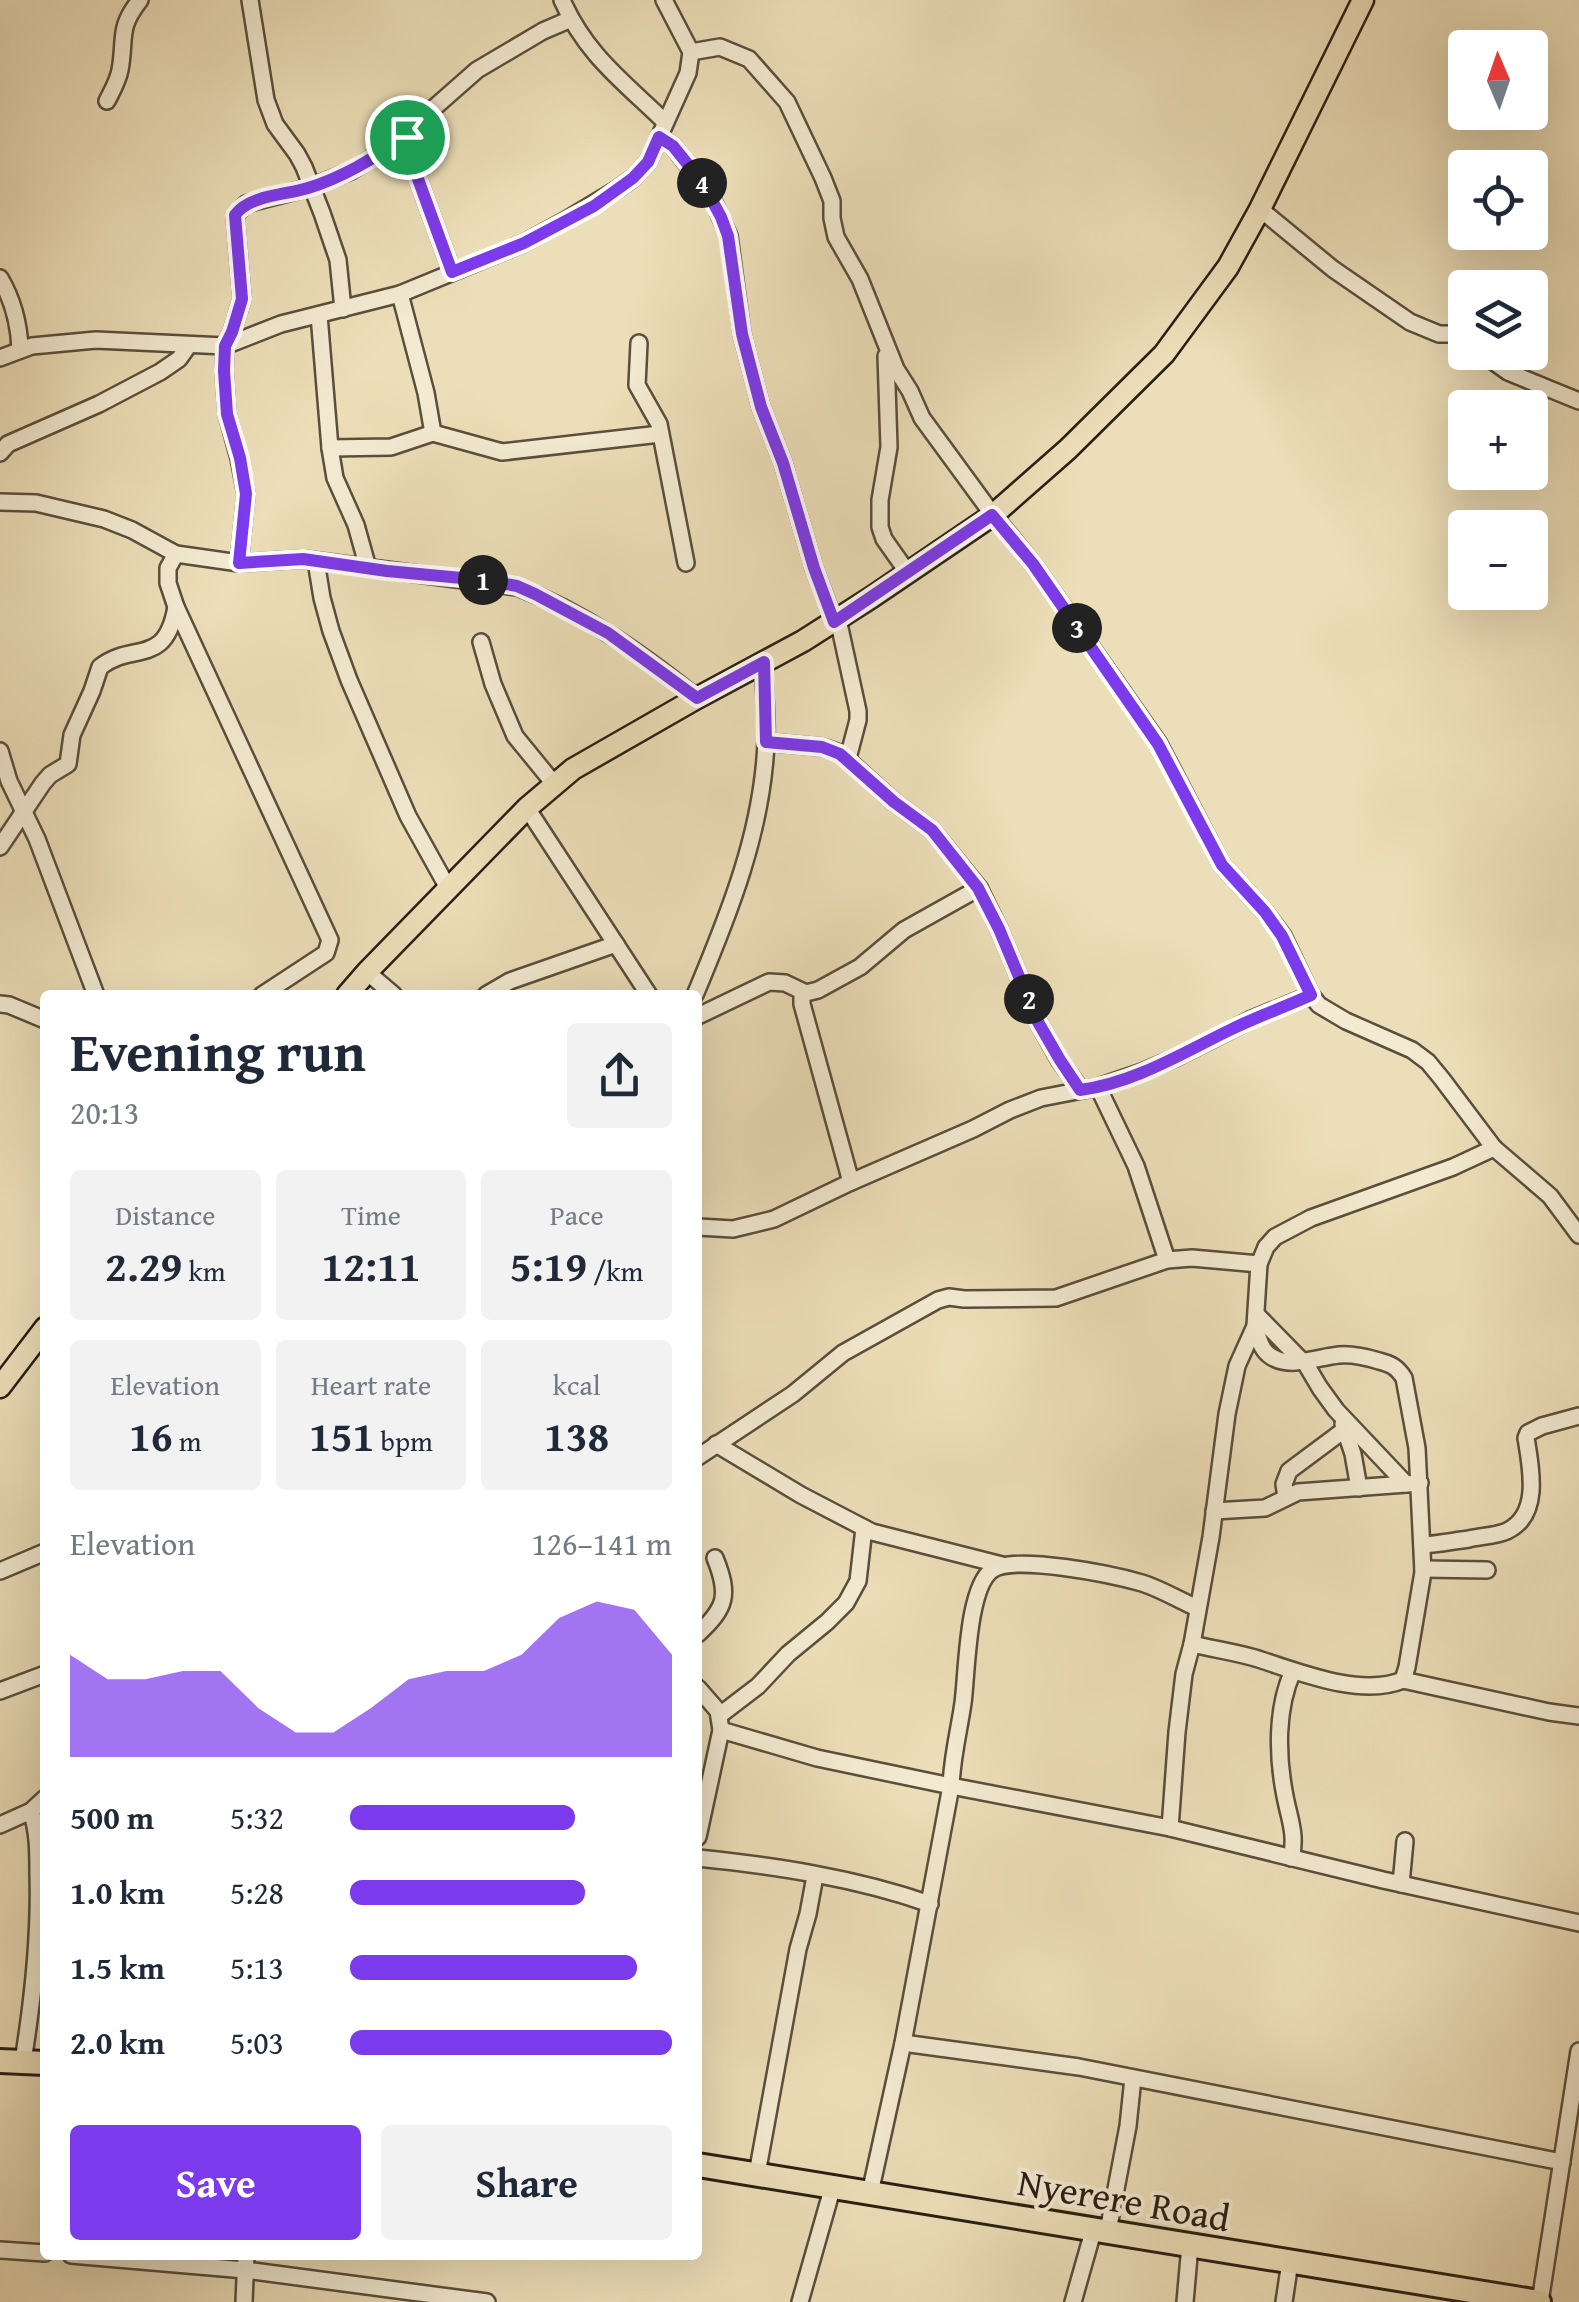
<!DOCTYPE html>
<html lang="en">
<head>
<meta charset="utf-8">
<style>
	body { margin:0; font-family:"Gentium Book Plus",serif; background:#f2f2f3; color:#1f2937; height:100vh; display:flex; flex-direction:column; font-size:38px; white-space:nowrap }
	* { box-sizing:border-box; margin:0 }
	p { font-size:32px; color:#747a83 }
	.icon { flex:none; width:55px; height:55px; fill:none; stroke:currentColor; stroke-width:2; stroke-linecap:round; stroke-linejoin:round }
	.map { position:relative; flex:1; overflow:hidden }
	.side { position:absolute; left:40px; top:990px; width:662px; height:1270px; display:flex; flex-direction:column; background:#fff; border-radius:10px; box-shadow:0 10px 40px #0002 }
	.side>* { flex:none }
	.needle { width:65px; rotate:358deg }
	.buttons { position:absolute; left:1448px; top:30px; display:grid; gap:20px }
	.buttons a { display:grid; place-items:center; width:100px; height:100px; border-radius:10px; background:#fff; box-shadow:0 10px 40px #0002; font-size:50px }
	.pin { position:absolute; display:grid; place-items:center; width:85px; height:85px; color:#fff; margin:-42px; border:5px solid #fff; border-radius:50%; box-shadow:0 2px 10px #0007 }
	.km { position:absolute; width:50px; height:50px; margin:-25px; border-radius:50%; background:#222; color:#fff; font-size:28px; line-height:50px; text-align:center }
	.round { display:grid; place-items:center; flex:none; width:105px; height:105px; border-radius:10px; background:#f2f2f3 }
	.overview { display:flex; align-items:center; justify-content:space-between; height:170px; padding:0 30px }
	h1 { font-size:55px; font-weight:600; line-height:75px }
	.metrics { display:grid; grid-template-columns:repeat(3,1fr); gap:15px; height:170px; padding:10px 30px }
	.metrics div { display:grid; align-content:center; border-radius:10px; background:#f2f2f3; text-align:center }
	.metrics b { font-size:42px; font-weight:600 }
	.metrics small { font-size:28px; font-weight:400 }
	.metrics p { font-size:28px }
	.chart { height:280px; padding:20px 30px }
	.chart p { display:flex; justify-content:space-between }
	.chart svg { width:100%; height:180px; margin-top:10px; fill:#7c3aed; opacity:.7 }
	.cta { display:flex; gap:20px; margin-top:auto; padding:20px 30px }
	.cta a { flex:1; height:115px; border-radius:10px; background:#7c3aed; color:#fff; font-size:40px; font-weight:600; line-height:115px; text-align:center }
	.cta a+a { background:#f2f2f3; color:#1f2937 }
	ul { padding:0 30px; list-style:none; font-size:32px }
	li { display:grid; grid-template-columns:160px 120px 1fr; align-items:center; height:75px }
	li i { height:25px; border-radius:12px; background:#7c3aed }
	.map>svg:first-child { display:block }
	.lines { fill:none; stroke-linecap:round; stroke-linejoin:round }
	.minor-casing { stroke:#5a4e3c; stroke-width:20 }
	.major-casing { stroke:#291e13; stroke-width:25 }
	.highway-casing { stroke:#291e13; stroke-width:28 }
	.minor { stroke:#f3ead1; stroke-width:15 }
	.major { stroke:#ecdeb8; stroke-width:20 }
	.highway { stroke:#ecdeb8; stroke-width:22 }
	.route-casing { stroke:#fff; stroke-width:20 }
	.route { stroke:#7c3aed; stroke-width:12 }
	.labels { text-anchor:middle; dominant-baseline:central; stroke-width:8; stroke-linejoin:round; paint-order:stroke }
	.street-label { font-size:38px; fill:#291e13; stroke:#f3ead1 }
</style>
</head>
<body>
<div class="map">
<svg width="1579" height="2302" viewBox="0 0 1579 2302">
	<rect width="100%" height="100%" fill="#ecdeb8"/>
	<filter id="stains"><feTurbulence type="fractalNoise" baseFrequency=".002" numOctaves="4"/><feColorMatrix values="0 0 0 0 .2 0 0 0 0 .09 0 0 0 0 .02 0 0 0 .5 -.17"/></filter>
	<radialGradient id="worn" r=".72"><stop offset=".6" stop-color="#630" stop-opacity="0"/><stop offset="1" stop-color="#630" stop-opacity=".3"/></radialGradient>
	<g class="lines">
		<g class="minor-casing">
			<g id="minor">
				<path d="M250 0 266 100 275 124 297 154 304 167 322 213 338 260 343 309"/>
				<path d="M562 0C586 55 624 82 665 122"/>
				<path d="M691 52 720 47 749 59 787 102 823 178 832 201V218L836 237 860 279 896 369 910 391 922 418 993 515 1033 564 1159 744 1222 865 1265 912 1283 936 1311 995 1319 1005 1346 1021 1412 1050 1428 1062 1442 1079 1494 1148 1550 1196 1579 1235"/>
				<path d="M107 101C112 91 118 81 120 70 126 38 117 29 140 0"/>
				<path d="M407 137 418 179 452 272"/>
				<path d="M659 137 673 146 701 182 715 205 729 236 742 334 761 407 783 463 814 568 834 621"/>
				<path d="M1260 209 1333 269 1410 322 1439 334H1457L1465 336"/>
				<path d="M0 278C13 300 19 323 20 349"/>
				<path d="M400 294 426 393 433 433"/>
				<path d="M319 315 330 448 335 478 356 525 368 568"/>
				<path d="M639 343 637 385 659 424 686 563"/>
				<path d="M1480 352 1508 372 1579 401"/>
				<path d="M886 356 889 447 880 500V527L884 539 908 573"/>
				<path d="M0 358 32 346 96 340 225 346 281 324 400 294 524 243 566 220 619 188 633 178 648 162 688 73 691 52 664 0"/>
				<path d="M330 448 391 447 433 433 502 452 660 434"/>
				<path d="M0 453 8 444 99 404 160 372 179 359 189 345"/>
				<path d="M0 502 36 503 104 519 132 530 176 554 239 563 303 559 517 587C583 612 642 654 697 698"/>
				<path d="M176 554 168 568V583L176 607 330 940 326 953 262 995"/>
				<path d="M316 561 322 598 331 631 349 680 408 816 448 888"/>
				<path d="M239 563 246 494 239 458 227 414 224 371 225 346 232 332 242 299 235 215 246 204 311 187 351 171 407 137 427 114 477 70 543 31 571 19"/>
				<path d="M838 619 858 711V720L848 758"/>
				<path d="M481 642 493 684 515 736 555 785"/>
				<path d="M766 742 822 747 840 753 894 802 932 830 979 888 999 929 1038 1022 1060 1061 1081 1090"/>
				<path d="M0 751 9 781 37 839 96 995"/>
				<path d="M527 808 649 995"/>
				<path d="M0 847 43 783 50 775 68 764 72 735 92 691 100 667C133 641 165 668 176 607"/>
				<path d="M367 972 394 995"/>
				<path d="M802 992V1004L851 1182"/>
				<path d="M486 995 510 981 616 944"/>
				<path d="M695 995C729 914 763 830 766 741 767 715 764 688 763 662"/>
				<path d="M0 1004 9 1005 45 1020"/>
				<path d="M698 1016 769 982 785 983 806 993 818 990 860 967 904 930 979 888"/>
				<path d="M1098 1087 1136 1166 1167 1260"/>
				<path d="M698 1227 733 1229 774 1219 851 1182 973 1129 1010 1110 1041 1098 1098 1087 1142 1072 1175 1058 1252 1019 1311 995"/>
				<path d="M1257 1315 1302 1361"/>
				<path d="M1304 1361 1320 1388 1336 1410 1406 1484"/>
				<path d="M1343 1424 1353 1454 1359 1488"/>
				<path d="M716 1444 801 1495 872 1532 1002 1565"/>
				<path d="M698 1457 793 1394 843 1353 938 1300 949 1297 964 1299 1056 1298 1167 1260 1192 1258 1259 1264"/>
				<path d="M1286 1497 1284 1484 1289 1471 1344 1430"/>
				<path d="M1214 1511 1265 1508 1298 1492 1420 1483"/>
				<path d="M1422 1545C1438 1544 1453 1541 1469 1539 1481 1536 1496 1536 1507 1531 1541 1515 1531 1468 1526 1438L1528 1433 1542 1426 1579 1416"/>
				<path d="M1423 1569 1487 1570"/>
				<path d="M0 1571 45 1552"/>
				<path d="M1197 1608C1179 1600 1161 1589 1142 1583 1114 1575 1014 1554 992 1570 967 1588 967 1674 963 1703 959 1731 952 1757 951 1786L1170 1828 1383 1880 1579 1923"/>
				<path d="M698 1634C726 1608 730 1595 715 1558"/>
				<path d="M1192 1644C1213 1649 1235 1652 1255 1658 1297 1671 1360 1698 1403 1680L1407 1667 1423 1572 1417 1448 1404 1378C1397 1367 1391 1364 1379 1361 1366 1357 1352 1354 1339 1355 1317 1357 1288 1370 1269 1355 1260 1348 1258 1336 1255 1326"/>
				<path d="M1403 1680 1549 1712 1579 1716"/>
				<path d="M698 1688 718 1711 721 1730 698 1837"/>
				<path d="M0 1691 45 1674"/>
				<path d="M720 1715 758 1686 788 1654 827 1622 846 1603 858 1581 864 1528"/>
				<path d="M721 1730 817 1758 951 1786 903 2043 870 2193"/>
				<path d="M0 1825 31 1811 45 1798"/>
				<path d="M1170 1828 1177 1732 1184 1674 1192 1644 1211 1537 1227 1414 1237 1366 1255 1326 1259 1264 1266 1247 1275 1237 1311 1218 1453 1167 1494 1148"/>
				<path d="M698 1858C776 1866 856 1878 930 1904"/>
				<path d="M1291 1858C1297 1835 1289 1818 1285 1796 1277 1756 1276 1708 1293 1671"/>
				<path d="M1401 1884 1405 1841"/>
				<path d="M903 2043 1079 2067 1562 2162"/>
				<path d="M23 2061C33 1999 40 1937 38 1873 38 1852 38 1831 31 1811"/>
				<path d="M757 2174 798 1949 808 1914 815 1876"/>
				<path d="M1108 2231 1128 2126 1133 2078"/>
				<path d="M0 2250 45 2253"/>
				<path d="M71 2255 245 2270 487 2302"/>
				<path d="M244 2302 246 2255"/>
				<path d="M800 2302 833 2186"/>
				<path d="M1073 2302 1094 2228"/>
				<path d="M1185 2302 1190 2245"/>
				<path d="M1284 2302 1290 2262"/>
				<path d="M1540 2302 1579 2051"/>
			</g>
		</g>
		<g class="major-casing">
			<g id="major">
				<path d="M347 995 367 972 527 808 573 769 697 698 803 641 872 597 993 515 1068 449 1164 354 1228 267 1260 209 1363 0"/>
				<path d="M0 1387 45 1328"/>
			</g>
		</g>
		<g class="highway-casing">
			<g id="highway">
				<path d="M0 2061 45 2063"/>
				<path d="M698 2165 1539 2302"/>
			</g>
		</g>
		<use href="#minor" class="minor"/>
		<use href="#major" class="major"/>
		<use href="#highway" class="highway"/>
	</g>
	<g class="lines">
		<g class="route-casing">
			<path id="route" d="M407 137 418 179 452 272 524 243 594 206 633 178 648 162 659 137 673 146 702 182 721 217 728 236 742 334 761 407 783 463 814 568 834 622 992 515 1033 564 1158 744 1222 865 1265 912 1282 936 1311 995C1285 1007 1258 1016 1232 1029 1184 1052 1135 1083 1080 1090L1060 1060 1038 1022 999 929 978 888 932 830 894 802 840 754 822 747 766 742 764 662 697 698 608 633 535 594 517 586 483 580 387 571 303 559 239 563 246 494 240 458 227 414 224 371 225 346 232 332 242 299 235 215C249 195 286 195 308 188 344 177 375 157 407 137Z"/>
		</g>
		<use href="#route" class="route"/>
	</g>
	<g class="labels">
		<g class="street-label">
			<text transform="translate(1124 2199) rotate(10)">Nyerere Road</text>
		</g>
	</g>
	<rect width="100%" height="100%" filter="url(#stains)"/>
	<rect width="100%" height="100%" fill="url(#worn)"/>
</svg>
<div class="buttons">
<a><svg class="needle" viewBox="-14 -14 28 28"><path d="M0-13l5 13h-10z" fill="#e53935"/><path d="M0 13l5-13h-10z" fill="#747a83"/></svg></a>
<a><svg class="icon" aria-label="locate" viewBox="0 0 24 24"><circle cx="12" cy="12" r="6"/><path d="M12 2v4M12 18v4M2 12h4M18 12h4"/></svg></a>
<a><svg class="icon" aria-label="layers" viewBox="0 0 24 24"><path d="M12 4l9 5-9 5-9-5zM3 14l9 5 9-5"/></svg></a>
<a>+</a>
<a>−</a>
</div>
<div class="pin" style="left:407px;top:137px;background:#1e9e55"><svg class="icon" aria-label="arrive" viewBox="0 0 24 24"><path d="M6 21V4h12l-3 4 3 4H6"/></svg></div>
<b class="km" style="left:483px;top:580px">1</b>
<b class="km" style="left:1029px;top:999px">2</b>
<b class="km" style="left:1077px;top:628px">3</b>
<b class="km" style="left:702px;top:183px">4</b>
<section class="side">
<div class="overview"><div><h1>Evening run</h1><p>20:13</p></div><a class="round"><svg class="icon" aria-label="share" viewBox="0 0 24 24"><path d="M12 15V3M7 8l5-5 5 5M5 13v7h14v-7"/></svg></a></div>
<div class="metrics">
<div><p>Distance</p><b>2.29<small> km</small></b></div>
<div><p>Time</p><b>12:11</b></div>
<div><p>Pace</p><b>5:19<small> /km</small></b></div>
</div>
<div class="metrics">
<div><p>Elevation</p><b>16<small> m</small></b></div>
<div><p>Heart rate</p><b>151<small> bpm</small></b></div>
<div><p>kcal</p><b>138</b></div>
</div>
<div class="chart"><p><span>Elevation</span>126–141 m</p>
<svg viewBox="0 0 160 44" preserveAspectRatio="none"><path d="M0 44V19L10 25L20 25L30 23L40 23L50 32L60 38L70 38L80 32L90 25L100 23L110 23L120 19L130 10L140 6L150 8L160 19V44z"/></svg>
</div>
<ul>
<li><b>500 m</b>5:32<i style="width:70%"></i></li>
<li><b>1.0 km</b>5:28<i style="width:73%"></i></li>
<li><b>1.5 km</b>5:13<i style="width:89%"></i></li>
<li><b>2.0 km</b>5:03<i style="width:100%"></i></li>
</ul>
<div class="cta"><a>Save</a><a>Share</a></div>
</section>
</div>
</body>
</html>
